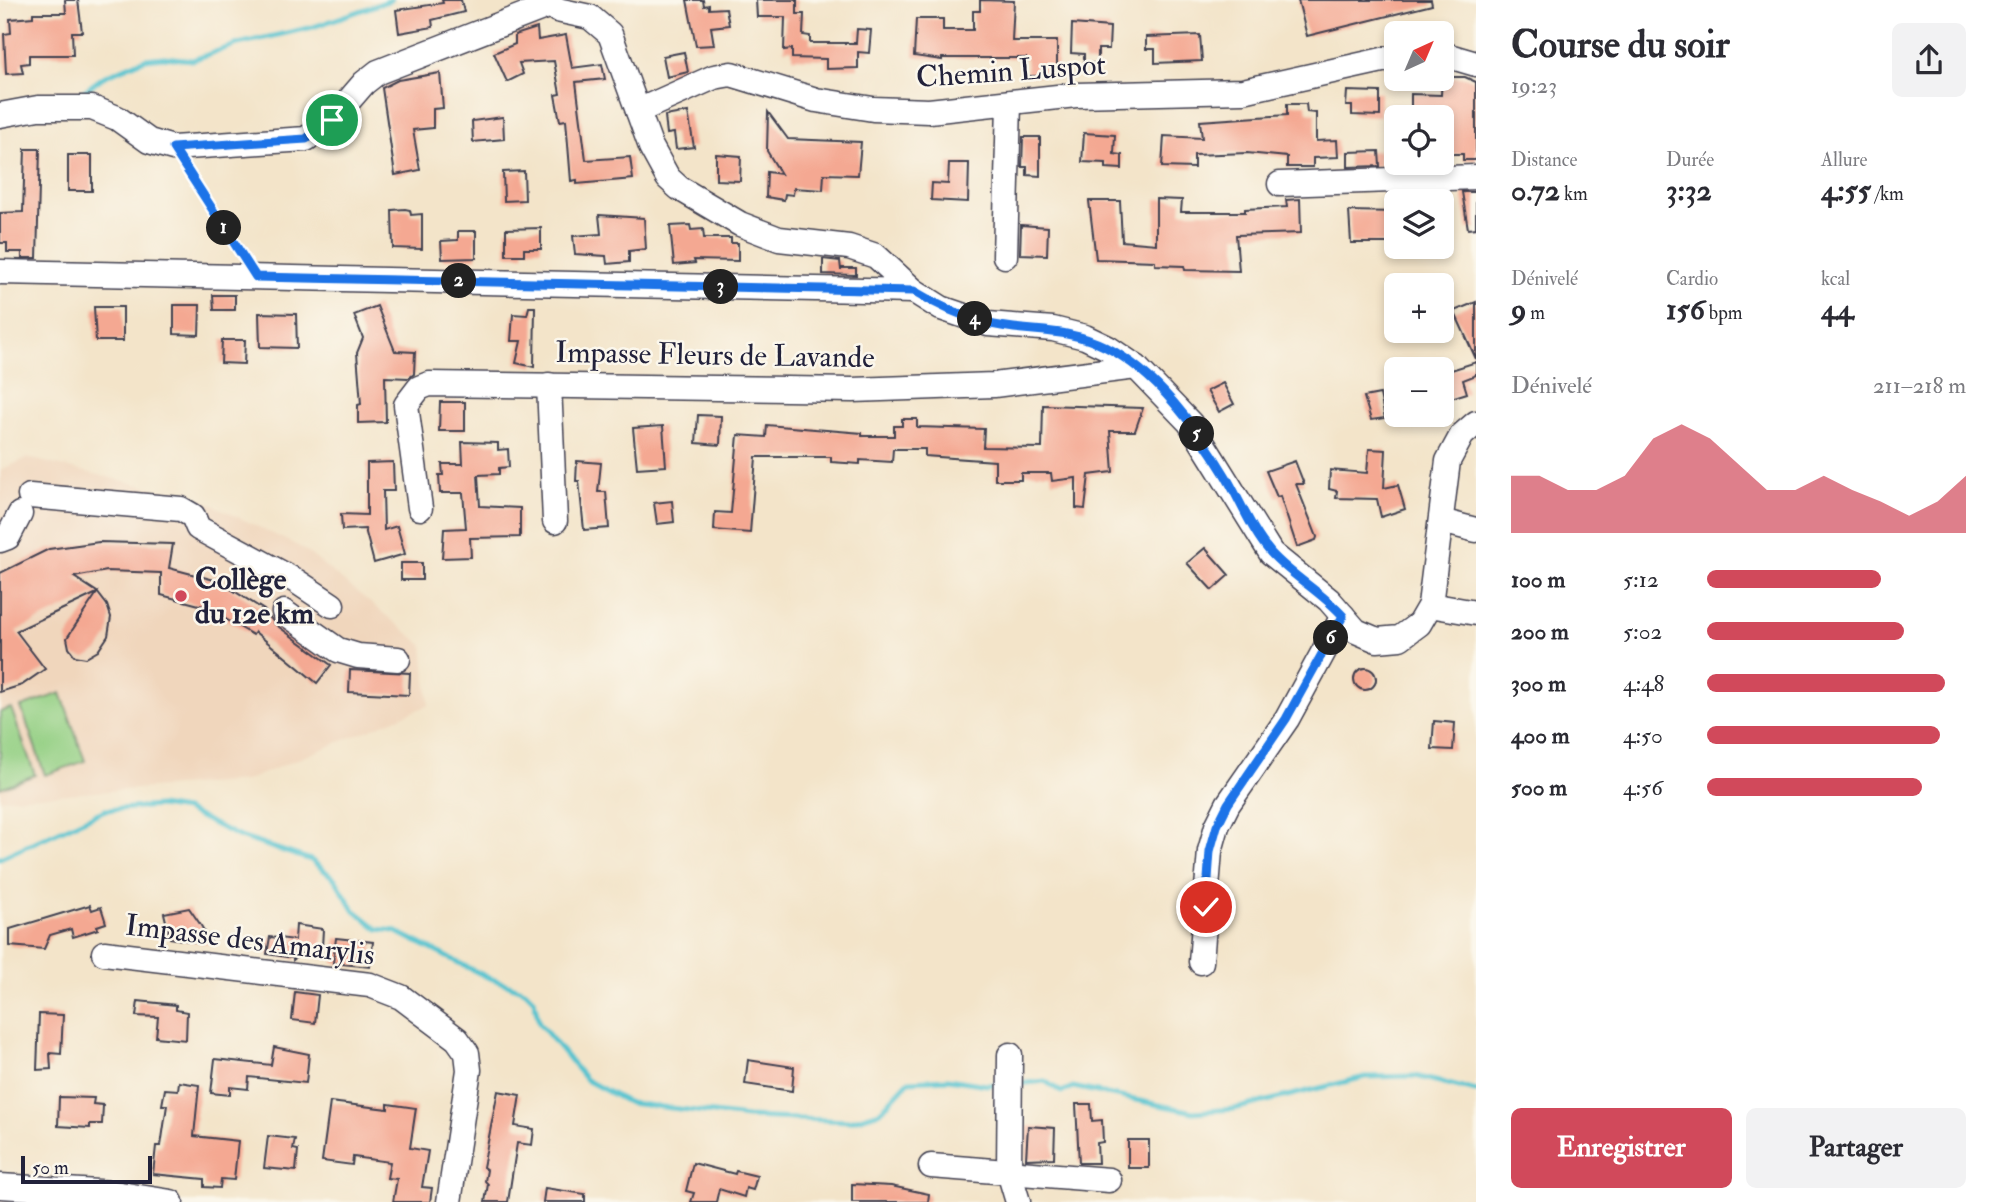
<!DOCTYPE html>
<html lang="fr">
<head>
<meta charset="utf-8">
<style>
	body { margin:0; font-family:"IM FELL Double Pica",serif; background:#f2f2f3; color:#2b2b33; height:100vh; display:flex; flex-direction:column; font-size:26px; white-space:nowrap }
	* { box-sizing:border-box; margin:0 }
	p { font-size:23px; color:#7c7c81 }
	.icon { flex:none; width:38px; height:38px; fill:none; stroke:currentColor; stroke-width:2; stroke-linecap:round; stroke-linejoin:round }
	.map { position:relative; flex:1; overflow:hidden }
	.side { display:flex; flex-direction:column; background:#fff; width:525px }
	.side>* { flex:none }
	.needle { width:46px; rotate:44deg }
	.buttons { position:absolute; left:1384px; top:21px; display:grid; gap:14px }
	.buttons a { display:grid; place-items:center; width:70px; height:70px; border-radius:10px; background:#fff; box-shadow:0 4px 10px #0003; font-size:35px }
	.scale { position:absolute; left:21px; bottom:18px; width:131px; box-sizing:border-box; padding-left:7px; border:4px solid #22223b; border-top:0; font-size:19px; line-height:24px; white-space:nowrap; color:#22223b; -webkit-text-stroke:5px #fbf7ec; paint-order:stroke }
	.pin { position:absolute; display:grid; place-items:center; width:60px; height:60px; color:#fff; margin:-30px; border:4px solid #fff; border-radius:50%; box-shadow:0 2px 7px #0007 }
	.km { position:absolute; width:35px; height:35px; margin:-18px; border-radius:50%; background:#222; color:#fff; font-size:19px; line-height:35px; text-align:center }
	.round { display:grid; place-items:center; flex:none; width:74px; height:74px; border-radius:10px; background:#f2f2f3 }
	.summary { display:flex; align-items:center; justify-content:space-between; height:119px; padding:0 35px }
	h1 { font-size:38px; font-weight:800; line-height:52px }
	.figures { display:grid; grid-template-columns:repeat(3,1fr); gap:10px; height:119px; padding:7px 35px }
	.figures div { display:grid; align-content:center }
	.figures b { font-size:30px; font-weight:800 }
	.figures small { font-size:19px; font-weight:400 }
	.figures p { font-size:19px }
	.chart { height:196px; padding:14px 35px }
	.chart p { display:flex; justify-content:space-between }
	.chart svg { width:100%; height:126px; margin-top:7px; fill:#d1495b; opacity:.7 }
	.cta { display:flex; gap:14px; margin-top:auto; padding:14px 35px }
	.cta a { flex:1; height:80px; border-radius:10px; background:#d1495b; color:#fff; font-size:28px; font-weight:800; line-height:80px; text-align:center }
	.cta a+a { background:#f2f2f3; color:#2b2b33 }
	ul { padding:0 35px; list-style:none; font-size:23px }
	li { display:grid; grid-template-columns:112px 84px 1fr; align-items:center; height:52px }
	li i { height:18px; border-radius:9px; background:#d1495b }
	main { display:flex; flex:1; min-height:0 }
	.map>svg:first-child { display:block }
	.built { fill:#f0d6bc }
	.green { fill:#95d085; stroke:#5c7960; stroke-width:2 }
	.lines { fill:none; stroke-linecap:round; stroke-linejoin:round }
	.stream { stroke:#56c3cf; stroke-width:5 }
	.building { fill:#f4a892 }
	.minor-casing { stroke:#413f50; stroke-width:27 }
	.path { stroke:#413f50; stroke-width:3.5; stroke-dasharray:2 5; stroke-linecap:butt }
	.minor { stroke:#fff; stroke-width:24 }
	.route-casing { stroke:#fff; stroke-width:14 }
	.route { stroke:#1a73e8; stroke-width:9 }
	.poi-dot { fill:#d1495b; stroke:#fbf7ec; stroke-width:2.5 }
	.labels { text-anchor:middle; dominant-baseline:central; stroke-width:5; stroke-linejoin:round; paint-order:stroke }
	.street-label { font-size:30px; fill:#22223b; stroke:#fbf7ec }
	.poi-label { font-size:30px; font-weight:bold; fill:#22223b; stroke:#fbf7ec; text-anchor:start }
</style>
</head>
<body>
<main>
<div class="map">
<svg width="1476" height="1202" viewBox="0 0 1476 1202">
	<rect width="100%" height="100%" fill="#fbf7ec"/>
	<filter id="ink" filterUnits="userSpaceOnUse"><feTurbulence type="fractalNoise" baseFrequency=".0143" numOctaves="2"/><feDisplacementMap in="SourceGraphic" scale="14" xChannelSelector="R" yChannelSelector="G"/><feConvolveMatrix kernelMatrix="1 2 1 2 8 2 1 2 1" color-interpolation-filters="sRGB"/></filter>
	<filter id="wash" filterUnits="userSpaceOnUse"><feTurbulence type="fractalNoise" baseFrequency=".00686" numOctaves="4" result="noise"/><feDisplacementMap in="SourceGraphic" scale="28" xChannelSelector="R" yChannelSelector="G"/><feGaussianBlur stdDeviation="1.57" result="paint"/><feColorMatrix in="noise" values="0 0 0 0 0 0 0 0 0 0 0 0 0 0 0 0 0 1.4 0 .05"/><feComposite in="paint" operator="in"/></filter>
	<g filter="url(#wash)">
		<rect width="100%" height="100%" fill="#f3e4c9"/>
		<path class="built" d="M28 458 203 500 302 548 423 645 429 705 245 781 0 799V470Z"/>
		<g class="green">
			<path d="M61 693 85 761 45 775 21 707Z"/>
			<path d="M11 708 35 775 0 788V712Z"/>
		</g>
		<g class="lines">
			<g class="stream">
				<path d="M76 97 103 77 145 59 164 57 192 60 238 44 313 27 391 0"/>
				<path d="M0 858 105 810 159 806 185 810 240 837 311 860 335 879 354 910 378 929 395 931 487 977 525 991 534 1000 539 1023 586 1080 629 1103 747 1117 850 1121 880 1112 909 1081 948 1079 987 1085 1004 1084"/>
				<path d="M1018 1084 1045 1081 1061 1092 1073 1087 1193 1112 1234 1109 1365 1077 1415 1076 1476 1091"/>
			</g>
		</g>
		<g id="blocks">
			<g class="building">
				<path d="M65 0H78L82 32H72L73 55H29V63L21 64 23 73 6 74 4 34 11 33 10 19 33 17V13H66Z"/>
				<path d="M442 0H461L464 12 432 20 433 27 399 33 396 10 443 3Z"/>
				<path d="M687 0H703L704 6 709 5V9L726 8 729 25 711 27 714 45 696 46Z"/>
				<path d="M756 0H797V14H804L803 35 810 36V43H856L857 29 871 30 869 53 858 52V68L826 69V59L792 58V49L784 50 785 17H757Z"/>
				<path d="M980 0 1014 1 1012 41H1057V76H1027L1026 58H942V60L914 56 916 19H943V30H973V11H980Z"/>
				<path d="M1298 0H1431L1432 5 1307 36Z"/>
				<path d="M1072 24 1110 27 1109 49H1098V64L1084 62V54L1071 53Z"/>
				<path d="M537 28 538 40 566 35 572 68 602 64 605 79 576 82 586 160 630 157 633 179 577 184V180L571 181 566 120 560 121 555 95 560 94 554 61 519 63 523 74 507 82 494 53 515 44V35Z"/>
				<path d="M1200 35 1202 61 1155 63V49H1146V37Z"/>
				<path d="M684 52 688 72 667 77 663 56Z"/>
				<path d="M440 73 443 108 433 109V128L413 130 420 170 395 175 382 88 398 80Z"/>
				<path d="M1442 77H1465L1476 82V160H1463V154H1449V113L1411 111V94L1441 95Z"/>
				<path d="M1347 91 1380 92V116L1352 115V106H1346Z"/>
				<path d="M1287 104H1306L1307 112 1316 113V141L1337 140 1338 157 1313 158V167H1287V157L1247 153 1194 155V168L1162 167 1164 136 1202 138 1200 121 1287 115Z"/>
				<path d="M688 112 694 147 676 149 674 133 667 134 665 116Z"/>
				<path d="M768 112 788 139 861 142 858 175 824 174 823 190 794 188 793 195 785 194 784 200 766 197 767 172 781 174 767 151Z"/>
				<path d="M503 117 504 139 473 142 472 121Z"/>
				<path d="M1084 133 1115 135 1114 154 1122 155V169L1106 168V163L1082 162Z"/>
				<path d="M1023 137H1040V176L1027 175V167H1022Z"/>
				<path d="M25 149H40L37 258H22V252H7V243H0V213L23 212Z"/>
				<path d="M1379 151 1380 166 1348 167V152Z"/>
				<path d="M716 154 741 156 740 181 716 180Z"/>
				<rect x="68" y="155" width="24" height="36"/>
				<path d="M949 163H969L968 202 931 200 932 183 948 184Z"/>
				<path d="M524 171 525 200 504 201 503 172Z"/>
				<path d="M1462 192H1476V228L1468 229Z"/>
				<path d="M1156 199 1182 200 1181 212H1245V209L1287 207 1286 200 1300 199 1301 233 1236 235 1239 271 1185 270 1184 266 1155 265V261L1096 259 1089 201H1120L1122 241 1156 244Z"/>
				<path d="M392 210 405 209 410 210 411 215 422 214V249L393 248Z"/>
				<path d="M1349 211 1396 212V243H1351Z"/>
				<path d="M599 215 644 218 646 249 629 251V262L607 264 606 256 575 254 573 236 601 234Z"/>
				<path d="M690 225 691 230 703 229 704 238H731V243H738V261L694 260 695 263 674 265 670 226Z"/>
				<path d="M1021 225 1048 227 1047 255 1020 254Z"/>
				<path d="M541 228V249H524V255H506V229Z"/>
				<path d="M458 231H476V258L442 259 441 241 458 240Z"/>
				<path d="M823 259 840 261 841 270V268H856V275L823 274Z"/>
				<path d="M213 295H235V310H214Z"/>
				<path d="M1476 302V359L1454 311Z"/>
				<path d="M174 305H200L199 335 174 334Z"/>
				<path d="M377 306 395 351 415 352 414 374 409 378 385 377 386 422 358 423V405L361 404 357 353 363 338 354 315Z"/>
				<path d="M94 307H123V341H96Z"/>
				<path d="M529 307H535L534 367 516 363 521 341H511L513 314 527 315Z"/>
				<path d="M259 313 296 314 297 348 260 347Z"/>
				<path d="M222 340H245L244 364 221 363Z"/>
				<path d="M1476 362V375L1463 380 1467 393 1448 399 1442 373Z"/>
				<path d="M1223 383 1234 404 1219 412 1207 391Z"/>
				<path d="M1380 394 1385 418 1371 420 1364 397Z"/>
				<path d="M440 402H465V431H439Z"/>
				<path d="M1043 405 1143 408 1135 431H1110L1113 472 1089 475 1085 509 1076 508V478L1052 481 1051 473H1021V480H995V461L925 456V449H893L892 462 860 460V464L831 462V457H756L750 533 714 530 715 512 731 513 738 435 766 437 767 425 862 433V436H894V426H902V419H917V427L984 429 983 447 1042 448Z"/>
				<path d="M698 415 721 416 720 445 696 443Z"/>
				<path d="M663 426 666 466 637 468 633 428Z"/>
				<path d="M462 442 498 443V450L508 449 509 467 499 468V474L478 475 480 506 520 508V537L470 538 471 557 442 558 444 529 466 528 463 493H440L439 475H443L442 464H463Z"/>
				<path d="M1369 449 1386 450 1384 488 1398 485 1405 509 1381 517 1377 499 1336 498 1337 491 1329 489 1330 470 1367 473Z"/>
				<path d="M577 461 601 463 598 492H606L609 528 584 530 579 481H576Z"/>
				<path d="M1295 461 1304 484H1296L1317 537 1316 540 1297 547 1280 496 1277 497 1266 471Z"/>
				<path d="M393 462 394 491H383L384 530 397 526 405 554 374 563 365 529 342 530 341 514 367 515V463Z"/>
				<path d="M672 501 674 522 657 524 654 503Z"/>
				<path d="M99 542 173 544 169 568 218 581 264 610 275 624 331 665 317 683 255 632 253 635 203 606 161 595V573L107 571 74 577 97 592 107 605 111 617 108 636 98 651 86 658 75 656 69 648 67 638 97 593 16 631 45 669 22 685 0 692V573L49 549Z"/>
				<path d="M1205 548 1229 575 1212 590 1187 563Z"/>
				<rect x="401" y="563" width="21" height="17"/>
				<circle cx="1365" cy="679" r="11"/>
				<path d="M350 670 410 673 409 695 349 692Z"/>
				<path d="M1434 721 1455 723 1453 750 1432 749Z"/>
				<path d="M90 905 92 910 101 907 106 923 97 926 98 929 73 937 71 929 50 935 44 949 10 946V929Z"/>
				<path d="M189 908 200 924 212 944 170 938 164 913Z"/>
				<path d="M296 925 323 929 322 947 312 946 293 960V958L267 954 270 937 295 940Z"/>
				<path d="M336 938 373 942 370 967 333 963Z"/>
				<path d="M295 992 318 995 315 1023 292 1020Z"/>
				<path d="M138 1001 176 1005V1010L187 1012 186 1040 156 1037 158 1017 136 1016Z"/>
				<path d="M39 1014 63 1015 61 1054 50 1053 51 1069 37 1070Z"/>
				<path d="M274 1047 309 1054 306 1083 249 1077 248 1089 230 1087V1095L211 1093 215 1059 271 1065Z"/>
				<path d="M748 1060 794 1067 792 1091 745 1084Z"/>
				<path d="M179 1082 199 1085 194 1136 238 1141 234 1180 221 1179 220 1188 204 1187V1179L153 1174 156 1146H161L167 1105H162L165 1089 178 1090Z"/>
				<path d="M498 1091 520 1095 515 1126 534 1129 532 1145 517 1143 508 1202H485L488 1184 485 1181 487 1170 483 1167Z"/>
				<path d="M59 1097 94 1098 93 1104 103 1105 102 1124H90V1128L58 1126Z"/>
				<path d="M330 1102 388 1109V1104L416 1108 410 1148 428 1151 422 1187 432 1188 430 1202H393L397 1179 387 1178 390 1162 353 1157 352 1165 322 1161Z"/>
				<path d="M1076 1104H1091L1092 1121 1102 1120 1103 1142 1097 1143 1098 1163H1079Z"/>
				<path d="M1028 1126 1055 1128 1054 1158 1026 1159Z"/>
				<path d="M268 1136 295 1139 293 1149 298 1150 296 1171 264 1168Z"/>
				<rect x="1128" y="1140" width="21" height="28"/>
				<path d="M693 1163 735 1174 736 1171 757 1176 753 1190 746 1188 744 1197 719 1189 716 1202H691L694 1193 686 1191Z"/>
				<path d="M852 1184 891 1186 929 1194 928 1202H852Z"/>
				<path d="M545 1188 585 1194V1202H543Z"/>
			</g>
		</g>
	</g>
	<g filter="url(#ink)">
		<use href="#blocks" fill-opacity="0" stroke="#413f50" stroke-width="2"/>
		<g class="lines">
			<g class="minor-casing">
				<g id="minor">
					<path d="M547 0 557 10 590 17 610 34 651 147 668 178 679 188 740 224 779 239 849 247 876 256 914 291 941 308 988 324 1053 329 1085 337 1108 348 1136 367 1190 423 1271 553 1329 600 1356 631 1377 640 1400 638 1419 624 1430 605 1448 461 1462 435 1476 423"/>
					<path d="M1442 54 1476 64"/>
					<path d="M638 111 714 77 731 74 816 100 873 109 929 111 1076 95 1243 91 1396 57"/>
					<path d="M0 115 38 108H92L117 118 149 141 173 148 306 139 332 120 364 83 378 72 550 5"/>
					<path d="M1280 184 1476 177"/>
					<path d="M1005 256 1009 103"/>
					<path d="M0 272 914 291"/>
					<path d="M549 385 555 521"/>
					<path d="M30 496 181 509 193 516 198 528 296 581 332 605"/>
					<path d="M420 508 406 405 419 388 429 384 853 390 994 385 1136 367"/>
					<path d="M1441 521 1476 530"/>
					<path d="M0 540 8 537 20 514"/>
					<path d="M1430 605 1476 613"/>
					<path d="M284 612 338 650 358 656 398 659"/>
					<path d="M104 953 370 985 401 997 457 1039 467 1053 469 1070 449 1202"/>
					<path d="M1201 962 1210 851 1217 826 1228 804 1287 719 1343 616"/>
					<path d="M1010 1055 1009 1172 1018 1202"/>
					<path d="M931 1166 1109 1180"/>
					<path d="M0 1186 114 1193 171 1202"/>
				</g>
			</g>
			<path class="path" d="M185 168 244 258"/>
			<use href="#minor" class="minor"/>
		</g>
	</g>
	<g class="lines" filter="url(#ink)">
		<g class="route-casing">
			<path id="route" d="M332 120 306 139 173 148 256 277 914 291C937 305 960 316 986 323 1028 334 1065 326 1106 347 1157 373 1196 427 1225 475 1240 500 1251 530 1271 553 1293 577 1322 592 1343 616L1286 719 1228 804 1217 826 1210 851 1206 907"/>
		</g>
		<use href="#route" class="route"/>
	</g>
	<circle class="poi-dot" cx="181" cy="596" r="7"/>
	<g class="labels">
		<g class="street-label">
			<text transform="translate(1011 71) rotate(-4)">Chemin Luspot</text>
			<text transform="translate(715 355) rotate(1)">Impasse Fleurs de Lavande</text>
			<text transform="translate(250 940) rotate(7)">Impasse des Amarylis</text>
		</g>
		<g class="poi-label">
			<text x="195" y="579">Collège<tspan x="195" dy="34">du 12e km</tspan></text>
		</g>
	</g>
</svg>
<div class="buttons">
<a><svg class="needle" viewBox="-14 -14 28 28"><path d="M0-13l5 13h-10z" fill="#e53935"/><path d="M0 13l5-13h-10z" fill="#7c7c81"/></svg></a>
<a><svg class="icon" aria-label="locate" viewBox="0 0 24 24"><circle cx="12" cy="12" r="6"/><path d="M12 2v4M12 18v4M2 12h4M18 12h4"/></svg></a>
<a><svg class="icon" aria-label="layers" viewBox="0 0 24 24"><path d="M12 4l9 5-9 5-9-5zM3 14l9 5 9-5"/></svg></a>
<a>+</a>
<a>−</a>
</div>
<div class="scale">50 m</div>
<div class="pin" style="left:332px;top:120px;background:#1e9e55"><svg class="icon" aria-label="arrive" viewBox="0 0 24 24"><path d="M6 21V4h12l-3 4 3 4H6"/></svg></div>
<div class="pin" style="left:1206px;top:907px;background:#d93025"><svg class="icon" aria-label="check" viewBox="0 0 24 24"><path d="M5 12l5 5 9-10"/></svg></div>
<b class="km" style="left:224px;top:228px">1</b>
<b class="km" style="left:459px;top:281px">2</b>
<b class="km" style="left:721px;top:287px">3</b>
<b class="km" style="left:975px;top:319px">4</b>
<b class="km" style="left:1197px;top:434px">5</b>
<b class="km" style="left:1331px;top:638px">6</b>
</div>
<section class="side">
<div class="summary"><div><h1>Course du soir</h1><p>19:23</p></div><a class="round"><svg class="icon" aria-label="share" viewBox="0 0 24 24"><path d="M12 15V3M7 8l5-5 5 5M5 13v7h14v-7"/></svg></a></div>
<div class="figures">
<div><p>Distance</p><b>0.72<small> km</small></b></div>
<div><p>Durée</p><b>3:32</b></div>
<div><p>Allure</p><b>4:55<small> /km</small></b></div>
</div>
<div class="figures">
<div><p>Dénivelé</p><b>9<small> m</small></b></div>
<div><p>Cardio</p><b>156<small> bpm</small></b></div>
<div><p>kcal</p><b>44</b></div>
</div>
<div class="chart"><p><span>Dénivelé</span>211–218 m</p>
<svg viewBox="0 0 160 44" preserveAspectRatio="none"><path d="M0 44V24L10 24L20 29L30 29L40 24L50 11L60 6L70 11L80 20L90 29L100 29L110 24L120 29L130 33L140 38L150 33L160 24V44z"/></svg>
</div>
<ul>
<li><b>100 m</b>5:12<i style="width:67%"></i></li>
<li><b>200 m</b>5:02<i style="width:76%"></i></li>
<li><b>300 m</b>4:48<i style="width:92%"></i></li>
<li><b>400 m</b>4:50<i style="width:90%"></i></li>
<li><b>500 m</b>4:56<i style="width:83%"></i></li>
</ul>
<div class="cta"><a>Enregistrer</a><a>Partager</a></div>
</section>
</main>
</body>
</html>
